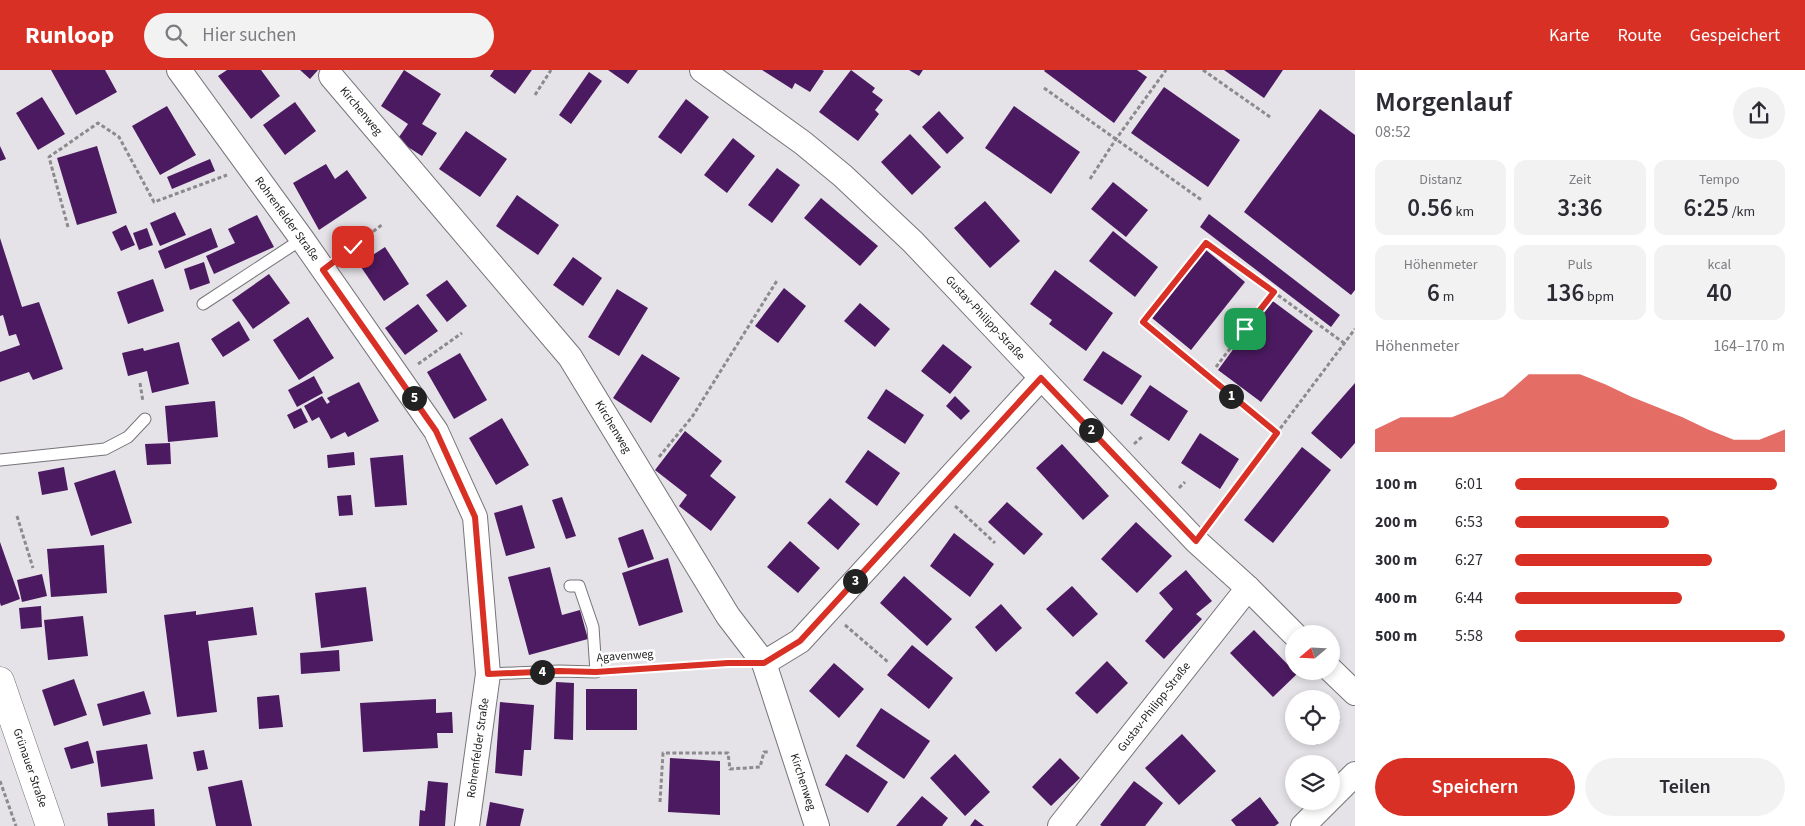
<!DOCTYPE html>
<html lang="de">
<head>
<meta charset="utf-8">
<style>
	body { margin:0; font-family:"Source Sans 3",sans-serif; background:#f2f2f3; color:#2b2b33; height:100vh; display:flex; flex-direction:column; font-size:19px; white-space:nowrap }
	* { box-sizing:border-box; margin:0 }
	p { font-size:16px; color:#7c7c81 }
	.icon { flex:none; width:28px; height:28px; fill:none; stroke:currentColor; stroke-width:2; stroke-linecap:round; stroke-linejoin:round }
	.map { position:relative; flex:1; overflow:hidden }
	.panel { display:flex; flex-direction:column; background:#fff; width:450px }
	.panel>* { flex:none }
	.needle { width:32px; rotate:251deg }
	.controls { position:absolute; left:1285px; top:555px; display:grid; gap:10px }
	.controls a { display:grid; place-items:center; width:55px; height:55px; border-radius:50%; background:#fff; box-shadow:0 2px 8px #0003; font-size:25px }
	.pin { position:absolute; display:grid; place-items:center; width:42px; height:42px; color:#fff; margin:-21px; border-radius:10px; box-shadow:0 2px 8px #0006 }
	.km { position:absolute; width:25px; height:25px; margin:-12px; border-radius:50%; background:#222; color:#fff; font-size:14px; line-height:25px; text-align:center }
	.round { display:grid; place-items:center; flex:none; width:52px; height:52px; border-radius:26px; background:#f2f2f3 }
	.overview { display:flex; align-items:center; justify-content:space-between; height:85px; padding:0 20px }
	h1 { font-size:28px; font-weight:600; line-height:38px }
	.figures { display:grid; grid-template-columns:repeat(3,1fr); gap:8px; height:85px; padding:5px 20px }
	.figures div { display:grid; align-content:center; border-radius:12px; background:#f2f2f3; text-align:center }
	.figures b { font-size:25px; font-weight:600 }
	.figures small { font-size:14px; font-weight:400 }
	.figures p { font-size:14px }
	.chart { height:140px; padding:10px 20px }
	.chart p { display:flex; justify-content:space-between }
	.chart svg { width:100%; height:90px; margin-top:5px; fill:#d93025; opacity:.7 }
	.primary-button { display:flex; gap:10px; margin-top:auto; padding:10px 20px }
	.primary-button a { flex:1; height:58px; border-radius:30px; background:#d93025; color:#fff; font-size:20px; font-weight:600; line-height:58px; text-align:center }
	.primary-button a+a { background:#f2f2f3; color:#2b2b33 }
	ul { padding:0 20px; list-style:none; font-size:16px }
	li { display:grid; grid-template-columns:80px 60px 1fr; align-items:center; height:38px }
	li i { height:12px; border-radius:6px; background:#d93025 }
	header { display:flex; align-items:center; gap:30px; box-sizing:border-box; height:70px; padding:0 25px; background:#d93025; color:#fff }
	header strong { font-size:24px }
	nav { display:flex; gap:28px; margin-inline-start:auto; font-size:18px }
	.search { width:350px; height:45px; background:#f2f2f3; display:flex; align-items:center; gap:12px; box-sizing:border-box; padding:0 18px; border-radius:28px; color:#7c7c81; font-size:19px }
	main { display:flex; flex:1; min-height:0 }
	.map>svg:first-child { display:block }
	.building { fill:#4c1a61 }
	.lines { fill:none; stroke-linecap:round; stroke-linejoin:round }
	.lane-casing { stroke:#767478; stroke-width:13 }
	.street-casing { stroke:#767478; stroke-width:26 }
	.secondary-casing { stroke:#767478; stroke-width:29 }
	.path { stroke:#8c8a8d; stroke-width:3; stroke-dasharray:4 2.5; stroke-linecap:butt }
	.lane { stroke:#fff; stroke-width:11 }
	.street { stroke:#fff; stroke-width:24 }
	.secondary { stroke:#fff; stroke-width:28 }
	.route-casing { stroke:#fff; stroke-width:10 }
	.route { stroke:#d93025; stroke-width:6 }
	.labels { text-anchor:middle; dominant-baseline:central; stroke-width:5; stroke-linejoin:round; paint-order:stroke }
	.street-label { font-size:12px; fill:#252425; stroke:#fff }
</style>
</head>
<body>
<header>
<strong>Runloop</strong>
<div class="search"><svg class="icon" aria-label="search" viewBox="0 0 24 24"><circle cx="10" cy="10" r="6"/><path d="M15 15l6 6"/></svg>Hier suchen</div>
<nav><a>Karte</a><a>Route</a><a>Gespeichert</a></nav>
</header>
<main>
<div class="map">
<svg width="1355" height="756" viewBox="0 0 1355 756">
	<rect width="100%" height="100%" fill="#e6e3e8"/>
	<g class="building">
		<path d="M51 0H105L117 22 76 45Z"/>
		<path d="M227 0H261L280 26 251 49 218 6Z"/>
		<path d="M300 0H318L310 9Z"/>
		<path d="M404 0 441 24 422 54 437 63 422 86 397 70 408 54 381 36Z"/>
		<path d="M494 0H532L515 24 490 6Z"/>
		<path d="M608 0H638L628 14Z"/>
		<path d="M762 0H822L824 1 810 22 795 13 792 19Z"/>
		<path d="M851 0 875 18 872 22 883 30 875 40 879 44 858 71 819 42Z"/>
		<path d="M909 0H923L919 6Z"/>
		<path d="M1045 0H1137L1147 7 1114 53 1044 1Z"/>
		<path d="M1224 0H1283L1264 28Z"/>
		<path d="M589 2 602 11 571 54 559 45Z"/>
		<path d="M1164 17 1240 70 1208 117 1131 63Z"/>
		<path d="M42 27 65 64 38 80 16 43Z"/>
		<path d="M686 29 709 47 681 84 658 67Z"/>
		<path d="M295 32 316 61 285 85 263 55Z"/>
		<path d="M167 36 196 85 160 105 132 56Z"/>
		<path d="M1014 36 1080 82 1051 124 985 78Z"/>
		<path d="M1320 39 1355 65V220L1351 225 1244 142Z"/>
		<path d="M939 41 964 68 947 84 922 57Z"/>
		<path d="M466 61 507 89 480 127 439 99Z"/>
		<path d="M910 64 941 97 912 125 881 92Z"/>
		<path d="M733 68 755 86 727 123 704 105Z"/>
		<path d="M0 76 6 89 0 91Z"/>
		<path d="M97 76 117 143 77 155 57 88Z"/>
		<path d="M210 89 215 101 172 119 167 107Z"/>
		<path d="M326 94 335 109 347 100 367 128 319 160 293 113Z"/>
		<path d="M777 98 800 115 772 153 748 135Z"/>
		<path d="M1113 112 1148 140 1126 167 1091 139Z"/>
		<path d="M517 125 559 155 538 185 496 156Z"/>
		<path d="M821 128 878 176 860 196 804 148Z"/>
		<path d="M985 131 1020 171 990 198 954 158Z"/>
		<path d="M175 142 186 165 160 176 150 153Z"/>
		<path d="M1209 144 1340 245 1331 257 1200 157Z"/>
		<path d="M257 145 274 177 214 204 206 186 235 173 228 159Z"/>
		<path d="M126 155 135 175 121 181 112 162Z"/>
		<path d="M147 158 153 175 139 180 133 163Z"/>
		<path d="M211 158 218 177 165 199 158 181Z"/>
		<path d="M1113 161 1158 197 1135 227 1089 191Z"/>
		<path d="M0 168 22 237 39 232 63 299 33 310 29 302 0 312V282L20 275 16 264 9 266 3 245 0 246Z"/>
		<path d="M385 177 409 214 384 231 359 194Z"/>
		<path d="M1206 180 1245 212 1191 280 1152 248Z"/>
		<path d="M573 187 602 208 583 236 553 215Z"/>
		<path d="M204 192 210 213 190 220 184 199Z"/>
		<path d="M1055 200 1113 243 1086 281 1049 254 1052 250 1030 234Z"/>
		<path d="M269 204 290 233 253 259 232 230Z"/>
		<path d="M153 209 164 241 128 254 117 222Z"/>
		<path d="M447 210 467 236 447 252 426 225Z"/>
		<path d="M784 218 806 236 778 273 755 256Z"/>
		<path d="M617 219 648 238 619 286 588 267Z"/>
		<path d="M1270 229 1313 261 1261 332 1218 300Z"/>
		<path d="M860 233 890 259 875 277 844 251Z"/>
		<path d="M418 234 438 261 405 285 385 258Z"/>
		<path d="M308 247 334 288 299 310 273 270Z"/>
		<path d="M239 251 250 270 223 287 211 269Z"/>
		<path d="M179 272 189 314 152 323 147 301 128 306 122 283 143 278 144 281Z"/>
		<path d="M943 274 972 297 950 324 921 301Z"/>
		<path d="M1103 281 1142 306 1122 335 1083 310Z"/>
		<path d="M460 283 487 330 454 349 427 302Z"/>
		<path d="M642 284 680 308 651 353 613 328Z"/>
		<path d="M314 306 323 323 297 337 288 320Z"/>
		<path d="M359 312 379 351 348 367 345 362 331 369 319 347 312 351 304 336 322 326 327 334 330 332 327 328Z"/>
		<path d="M1355 313V373L1341 389 1311 363Z"/>
		<path d="M1150 315 1188 341 1169 371 1130 345Z"/>
		<path d="M886 319 924 345 905 374 867 348Z"/>
		<path d="M955 326 970 341 961 350 946 336Z"/>
		<path d="M215 331 218 367 168 372 165 336Z"/>
		<path d="M301 338 308 352 294 359 287 345Z"/>
		<path d="M502 348 529 395 496 415 469 368Z"/>
		<path d="M685 361 722 391 710 406 736 427 711 461 679 436 687 425 655 400Z"/>
		<path d="M1200 363 1239 389 1220 419 1181 393Z"/>
		<path d="M170 373 171 394 147 395 145 374Z"/>
		<path d="M1062 374 1109 426 1083 450 1036 398Z"/>
		<path d="M1302 377 1331 400 1273 473 1244 450Z"/>
		<path d="M868 380 900 403 877 436 845 412Z"/>
		<path d="M354 382 355 395 328 398 327 385Z"/>
		<path d="M403 385 407 435 375 437 370 388Z"/>
		<path d="M64 397 68 420 42 425 38 402Z"/>
		<path d="M115 400 132 453 91 466 74 413Z"/>
		<path d="M351 425 353 445 339 446 337 426Z"/>
		<path d="M562 427 576 466 566 469 552 430Z"/>
		<path d="M830 428 860 454 838 480 807 453Z"/>
		<path d="M1007 432 1043 464 1024 485 988 452Z"/>
		<path d="M522 435 535 478 506 486 494 443Z"/>
		<path d="M1136 452 1172 486 1137 523 1101 489Z"/>
		<path d="M643 459 654 489 628 498 618 468Z"/>
		<path d="M954 463 994 494 970 527 930 496Z"/>
		<path d="M790 471 820 498 798 523 767 497Z"/>
		<path d="M0 472 20 529 1 536 0 533Z"/>
		<path d="M104 475 107 523 51 527 47 479Z"/>
		<path d="M668 488 683 542 639 556 622 503Z"/>
		<path d="M550 497 562 545 580 540 588 569 529 585 508 507Z"/>
		<path d="M1186 500 1212 531 1196 544 1202 549 1164 589 1145 571 1173 539 1159 523Z"/>
		<path d="M42 504 47 526 22 532 17 510Z"/>
		<path d="M904 506 952 549 927 576 880 533Z"/>
		<path d="M1072 516 1098 544 1073 567 1046 539Z"/>
		<path d="M366 517 373 571 321 578 315 523Z"/>
		<path d="M1001 534 1022 558 996 582 975 557Z"/>
		<path d="M41 536 42 557 21 559 19 538Z"/>
		<path d="M253 537 257 565 208 571 217 642 177 647 164 545 196 541V545Z"/>
		<path d="M83 546 88 586 48 590 44 550Z"/>
		<path d="M1254 560 1297 604 1273 627 1230 583Z"/>
		<path d="M912 575 953 608 929 639 887 605Z"/>
		<path d="M339 580 340 601 301 604 300 583Z"/>
		<path d="M1107 591 1128 613 1097 644 1075 623Z"/>
		<path d="M834 593 864 619 839 648 809 621Z"/>
		<path d="M74 609 87 645 54 656 42 620Z"/>
		<path d="M556 612 574 613 573 670 554 669Z"/>
		<rect x="586" y="619" width="51" height="41"/>
		<path d="M144 621 151 644 103 656 97 634Z"/>
		<path d="M1312 622 1318 629H1305Z"/>
		<path d="M279 625 283 657 259 659 257 627Z"/>
		<path d="M436 629V643L452 642 453 663H437L438 678 363 682 360 633Z"/>
		<path d="M500 632 534 635 531 680H524L522 706 495 703Z"/>
		<path d="M881 638 930 671 904 709 856 676Z"/>
		<path d="M1294 640V652L1288 646Z"/>
		<path d="M1331 641 1340 650 1331 660Z"/>
		<path d="M1182 664 1216 701 1179 735 1145 698Z"/>
		<path d="M1308 666H1325L1317 675Z"/>
		<path d="M88 671 94 693 71 699 64 678Z"/>
		<path d="M147 674 153 709 101 717 96 681Z"/>
		<path d="M204 680 208 699 197 701 193 682Z"/>
		<path d="M846 684 888 712 868 743 825 715Z"/>
		<path d="M955 684 990 722 965 746 930 708Z"/>
		<path d="M670 688 720 691V745L668 742Z"/>
		<path d="M1060 688 1080 708 1051 736 1032 717Z"/>
		<path d="M242 710 252 756H216L208 717Z"/>
		<path d="M428 711 448 713 445 756H419L420 740 425 741Z"/>
		<path d="M1134 711 1163 733 1145 756H1102L1100 755Z"/>
		<path d="M922 726 948 748 942 756H896Z"/>
		<path d="M1260 727 1279 753 1275 756H1236L1231 750Z"/>
		<path d="M490 732 524 739 520 756H486Z"/>
		<path d="M154 739 155 756H108L107 743Z"/>
		<path d="M975 749 984 756H970Z"/>
	</g>
	<g class="lines">
		<g class="lane-casing">
			<g id="lane">
				<path d="M203 234 302 169"/>
				<path d="M0 390 105 379 128 367 145 349"/>
				<path d="M488 604 559 601 596 602 593 557 579 516H570"/>
			</g>
		</g>
		<g class="street-casing">
			<g id="street">
				<path d="M179 0 302 169 436 361 475 447 488 604 467 756"/>
				<path d="M702 0 803 73 843 106 913 172 1196 471 1248 518 1294 564"/>
				<path d="M331 6 570 287 728 546 764 593 817 756"/>
				<path d="M764 593 800 571 1041 308"/>
				<path d="M1331 600 1355 623"/>
				<path d="M1331 728 1355 704"/>
				<path d="M1060 756 1248 518"/>
				<path d="M1303 756 1328 731"/>
			</g>
		</g>
		<g class="secondary-casing">
			<path id="secondary" d="M0 611 50 756"/>
		</g>
		<g class="path">
			<path d="M1203 0 1270 47"/>
			<path d="M1044 18 1203 131"/>
			<path d="M535 25 551 0"/>
			<path d="M1090 109 1116 69 1166 0"/>
			<path d="M68 157 49 87 98 53 119 67 154 132 227 105"/>
			<path d="M342 185 383 154"/>
			<path d="M418 294 462 263"/>
			<path d="M1216 297 1273 222"/>
			<path d="M140 313 143 332"/>
			<path d="M1277 363 1143 252 1149 244 1206 173 1344 273"/>
			<path d="M1134 374 1143 366"/>
			<path d="M659 387 692 347 778 209"/>
			<path d="M1179 418 1185 412"/>
			<path d="M955 436 995 473"/>
			<path d="M17 446 33 498"/>
			<path d="M1210 452 1355 259"/>
			<path d="M845 555 888 592"/>
			<path d="M612 601 733 593"/>
			<path d="M0 711 16 756"/>
			<path d="M660 732 663 683H728L730 699 760 697 764 682H770"/>
		</g>
		<use href="#lane" class="lane"/>
		<use href="#street" class="street"/>
		<use href="#secondary" class="secondary"/>
	</g>
	<g class="lines">
		<g class="route-casing">
			<path id="route" d="M353 177 323 200 436 361 475 447 488 604 559 601 596 602 728 593H764L800 571 1041 308 1196 471 1277 363 1143 252 1206 173 1274 222 1245 259"/>
		</g>
		<use href="#route" class="route"/>
	</g>
	<g class="labels">
		<g class="street-label">
			<text transform="translate(361 41) rotate(50)">Kirchenweg</text>
			<text transform="translate(287 149) rotate(54)">Rohrenfelder Straße</text>
			<text transform="translate(985 248) rotate(47)">Gustav-Philipp-Straße</text>
			<text transform="translate(613 357) rotate(59)">Kirchenweg</text>
			<text transform="translate(625 586) rotate(-4)">Agavenweg</text>
			<text transform="translate(1154 637) rotate(-52)">Gustav-Philipp-Straße</text>
			<text transform="translate(478 678) rotate(-82)">Rohrenfelder Straße</text>
			<text transform="translate(30 698) rotate(71)">Grünauer Straße</text>
			<text transform="translate(803 712) rotate(72)">Kirchenweg</text>
		</g>
	</g>
</svg>
<div class="controls">
<a><svg class="needle" viewBox="-14 -14 28 28"><path d="M0-13l5 13h-10z" fill="#e53935"/><path d="M0 13l5-13h-10z" fill="#7c7c81"/></svg></a>
<a><svg class="icon" aria-label="locate" viewBox="0 0 24 24"><circle cx="12" cy="12" r="6"/><path d="M12 2v4M12 18v4M2 12h4M18 12h4"/></svg></a>
<a><svg class="icon" aria-label="layers" viewBox="0 0 24 24"><path d="M12 4l9 5-9 5-9-5zM3 14l9 5 9-5"/></svg></a>
</div>
<div class="pin" style="left:1245px;top:259px;background:#1e9e55"><svg class="icon" aria-label="arrive" viewBox="0 0 24 24"><path d="M6 21V4h12l-3 4 3 4H6"/></svg></div>
<div class="pin" style="left:353px;top:177px;background:#d93025"><svg class="icon" aria-label="check" viewBox="0 0 24 24"><path d="M5 12l5 5 9-10"/></svg></div>
<b class="km" style="left:1231px;top:326px">1</b>
<b class="km" style="left:1091px;top:360px">2</b>
<b class="km" style="left:855px;top:511px">3</b>
<b class="km" style="left:542px;top:602px">4</b>
<b class="km" style="left:414px;top:328px">5</b>
</div>
<section class="panel">
<div class="overview"><div><h1>Morgenlauf</h1><p>08:52</p></div><a class="round"><svg class="icon" aria-label="share" viewBox="0 0 24 24"><path d="M12 15V3M7 8l5-5 5 5M5 13v7h14v-7"/></svg></a></div>
<div class="figures">
<div><p>Distanz</p><b>0.56<small> km</small></b></div>
<div><p>Zeit</p><b>3:36</b></div>
<div><p>Tempo</p><b>6:25<small> /km</small></b></div>
</div>
<div class="figures">
<div><p>Höhenmeter</p><b>6<small> m</small></b></div>
<div><p>Puls</p><b>136<small> bpm</small></b></div>
<div><p>kcal</p><b>40</b></div>
</div>
<div class="chart"><p><span>Höhenmeter</span>164–170 m</p>
<svg viewBox="0 0 160 44" preserveAspectRatio="none"><path d="M0 44V33L10 27L20 27L30 27L40 22L50 17L60 6L70 6L80 6L90 11L100 17L110 22L120 27L130 33L140 38L150 38L160 33V44z"/></svg>
</div>
<ul>
<li><b>100 m</b>6:01<i style="width:97%"></i></li>
<li><b>200 m</b>6:53<i style="width:57%"></i></li>
<li><b>300 m</b>6:27<i style="width:73%"></i></li>
<li><b>400 m</b>6:44<i style="width:62%"></i></li>
<li><b>500 m</b>5:58<i style="width:100%"></i></li>
</ul>
<div class="primary-button"><a>Speichern</a><a>Teilen</a></div>
</section>
</main>
</body>
</html>
